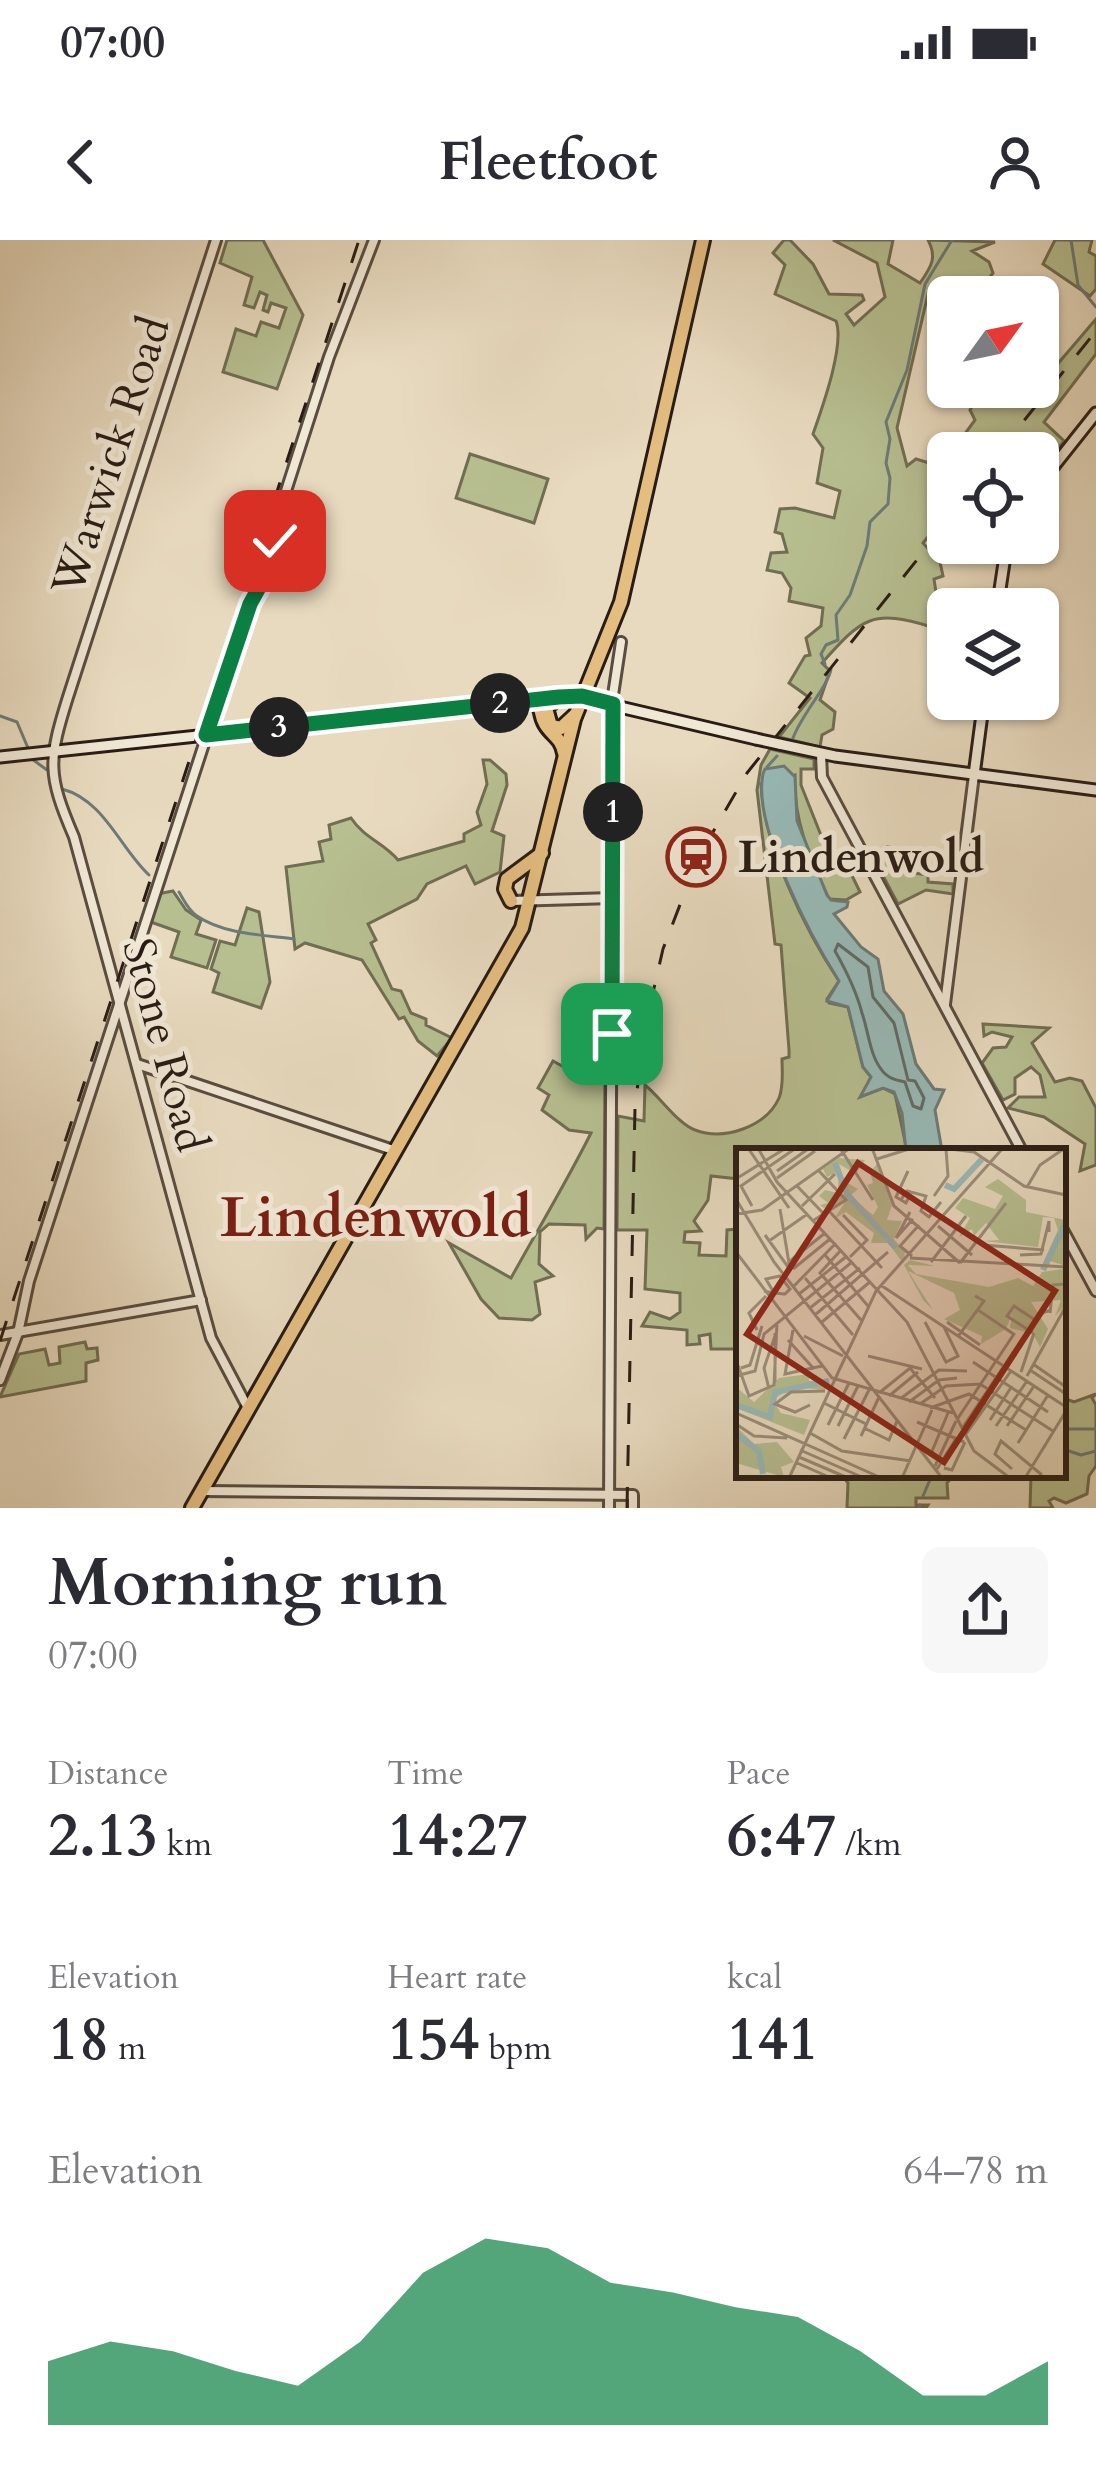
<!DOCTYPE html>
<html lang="en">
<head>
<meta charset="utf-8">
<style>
	body { margin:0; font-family:Cardo,serif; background:#f7f7f7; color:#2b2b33; height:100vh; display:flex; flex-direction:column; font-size:45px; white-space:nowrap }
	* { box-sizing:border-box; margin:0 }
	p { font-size:39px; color:#7c7c81 }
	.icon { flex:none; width:66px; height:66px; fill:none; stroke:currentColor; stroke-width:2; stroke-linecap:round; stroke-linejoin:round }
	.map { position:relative; height:1268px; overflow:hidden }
	.drawer { display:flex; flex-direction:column; background:#fff; flex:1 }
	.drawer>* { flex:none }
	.needle { width:78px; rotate:57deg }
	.tools { position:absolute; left:927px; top:36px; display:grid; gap:24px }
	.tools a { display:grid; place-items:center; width:132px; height:132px; border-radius:18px; background:#fff; box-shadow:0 3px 9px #0004; font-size:60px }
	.pin { position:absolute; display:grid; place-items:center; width:102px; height:102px; color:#fff; margin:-51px; border-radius:24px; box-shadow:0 6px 18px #0006 }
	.km { position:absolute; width:60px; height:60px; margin:-30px; border-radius:50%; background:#222; color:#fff; font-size:33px; line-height:60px; text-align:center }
	.round { display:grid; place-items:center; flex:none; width:126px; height:126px; border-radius:18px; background:#f7f7f7 }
	.headline { display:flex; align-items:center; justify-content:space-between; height:204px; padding:0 48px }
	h1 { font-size:66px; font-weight:600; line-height:90px }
	.metrics { display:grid; grid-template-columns:repeat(3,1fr); gap:18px; height:204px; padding:12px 48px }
	.metrics div { display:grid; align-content:center }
	.metrics b { font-size:60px; font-weight:600 }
	.metrics small { font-size:33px; font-weight:400 }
	.metrics p { font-size:33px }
	.chart { height:336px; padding:24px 48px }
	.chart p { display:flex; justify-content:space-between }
	.chart svg { width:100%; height:216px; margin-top:12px; fill:#0b8043; opacity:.7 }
	.status { display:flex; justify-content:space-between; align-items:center; height:84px; padding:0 60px; background:#fff; direction:ltr }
	.status svg { height:33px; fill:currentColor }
	header { display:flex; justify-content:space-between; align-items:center; height:156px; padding:0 48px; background:#fff; font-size:54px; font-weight:600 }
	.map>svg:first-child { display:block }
	.green { fill:#b7bf91; stroke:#706e53; stroke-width:3 }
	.water { fill:#98bab8; stroke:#6c7b77; stroke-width:3 }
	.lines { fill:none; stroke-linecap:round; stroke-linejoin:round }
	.shore { stroke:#606b66; stroke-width:3 }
	.stream { stroke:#6c7b77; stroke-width:3 }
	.tertiary-casing { stroke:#594c40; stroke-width:14 }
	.secondary-casing { stroke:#291c15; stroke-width:15 }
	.trunk-casing { stroke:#291c15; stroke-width:18 }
	.tertiary { stroke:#f0e7d5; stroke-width:8 }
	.secondary { stroke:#f0e7d5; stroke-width:9 }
	.trunk { stroke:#e4bd80; stroke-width:12 }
	.rail { stroke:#291c15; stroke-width:3; stroke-dasharray:21 21; stroke-linecap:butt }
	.secondary-bridge-casing { stroke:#291c15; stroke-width:15; stroke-linecap:butt }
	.secondary-bridge { stroke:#f0e7d5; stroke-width:9 }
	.route-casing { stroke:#fff; stroke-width:24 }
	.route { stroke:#0b8043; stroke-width:15 }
	.labels { text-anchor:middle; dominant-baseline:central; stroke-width:10; stroke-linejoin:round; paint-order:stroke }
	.street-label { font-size:45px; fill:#291c15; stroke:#f0e7d5 }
	.poi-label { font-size:45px; font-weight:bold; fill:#291c15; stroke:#f0e7d5; text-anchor:start }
	.district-label { font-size:57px; font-weight:bold; fill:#7a1f14; stroke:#f0e7d5 }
	.inset-river { fill:none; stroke:#98bab8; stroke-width:6 }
	.inset-road { fill:none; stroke:#9c8e7b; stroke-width:3 }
	.view { fill:#8f2418; fill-opacity:0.15; stroke:#8f2418; stroke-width:6 }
	.inset-edge { fill:none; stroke:#291c15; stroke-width:6 }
</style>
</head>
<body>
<div class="status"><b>07:00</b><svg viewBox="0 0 49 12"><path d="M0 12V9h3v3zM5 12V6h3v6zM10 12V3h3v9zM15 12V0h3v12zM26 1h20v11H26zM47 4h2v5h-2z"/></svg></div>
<header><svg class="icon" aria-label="back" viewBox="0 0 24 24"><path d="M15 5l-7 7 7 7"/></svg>Fleetfoot<svg class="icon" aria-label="person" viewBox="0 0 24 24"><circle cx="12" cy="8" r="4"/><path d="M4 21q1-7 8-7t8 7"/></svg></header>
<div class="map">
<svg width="1096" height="1268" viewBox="0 0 1096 1268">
	<rect width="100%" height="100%" fill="#e8dabf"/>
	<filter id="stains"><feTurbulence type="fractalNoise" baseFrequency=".00167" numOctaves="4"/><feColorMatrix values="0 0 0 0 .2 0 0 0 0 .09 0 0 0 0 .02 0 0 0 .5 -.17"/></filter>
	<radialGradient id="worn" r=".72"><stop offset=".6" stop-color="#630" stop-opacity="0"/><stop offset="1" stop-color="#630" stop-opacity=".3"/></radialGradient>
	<g class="green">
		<path d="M227 0H263L303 75 277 149 223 132 236 89 256 96 261 82 279 88 286 68 271 63 268 72 263 70 267 55 260 52 254 68 244 65 252 37 220 23Z"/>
		<path d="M784 0H790L813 24 829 54 862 55 864 60 846 74 854 85 885 57 877 23 833 0H893L888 24 920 43C932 26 937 17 928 0L995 2 972 11 989 22 993 33 990 37 995 39 986 57H948V62L928 54 897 188 907 226 916 219 942 227 948 225V272L923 303 940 322 943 336 934 339 937 359 960 369H948V378L932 387C872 369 863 377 822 423L830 431 820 460 835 472 833 489 822 495 820 507 779 497 810 458 789 443 805 416 810 415 806 398 821 386 823 368 789 361 791 348 782 333 767 330 771 313 787 312 782 294 775 292 780 269 795 268 834 278 840 251 817 243 823 208 813 194C822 168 845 105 836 81L775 54 785 25 773 13Z"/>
		<path d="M1055 0H1092L1089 12 1096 16V49L1090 56 1043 24Z"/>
		<path d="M1096 79V114L1044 182 1064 201 1038 233V213H962L969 203 964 195 975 180 970 170 979 154 983 156 986 147H1038V124L1043 130 1046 125 1055 127Z"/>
		<path d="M470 214 548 239 534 283 456 258Z"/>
		<path d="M770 509 814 519V529H801V545L832 623 844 619 860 652 846 660 829 659C810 617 793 581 795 535L761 544C764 606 805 690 839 741L827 759 829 763 848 767 863 827 871 837 862 856 883 848 895 854 907 911H739V939L711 936 708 960 694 981 701 991 685 992 684 1002 700 1003 699 1015 726 1016 727 990 739 989V1109H711L710 1094 699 1096 700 1104 687 1105V1090L642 1086 650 1072 670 1079 680 1072V1053L645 1049 647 990H617L618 876 644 881 645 845C660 857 678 884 695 890 724 901 766 887 779 858 784 846 782 831 782 819L789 817V810L781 705 775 704 757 550 761 525Z"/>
		<path d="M483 520H490L506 534 507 545 492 591 504 596 500 632 475 644 466 626 427 644 417 659 368 684 376 700 371 703 392 749 401 751 411 773 426 779V785L452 798 437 816 418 801 404 777 399 779 362 720 305 703 295 709 286 627 323 621 319 602 331 599 329 585 351 578C365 599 383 602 398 620L464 601V594L481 585 477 572 487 544Z"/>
		<path d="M887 607 897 608 893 630 928 635V642L953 644V654L926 650 898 664 872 615Z"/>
		<path d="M173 651 186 670 201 680 196 694 216 700 207 728 171 717 179 692 148 681 157 654Z"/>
		<path d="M247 668 259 672 270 742 261 768 213 752 219 733 211 729 220 701 235 705Z"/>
		<path d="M575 782 585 784 582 819 605 822 604 989 597 988 586 999 585 985 549 984 540 992 539 1024 553 1036 535 1042 540 1074 532 1080 499 1078 481 1059 449 1003 511 1038C538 989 566 943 591 893L569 890 542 870 549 855 538 848 553 821 564 827 573 817 564 804Z"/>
		<path d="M983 784 1049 788 1032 803 1055 842 1070 838 1082 841 1096 868V925L1080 931 1085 904 1044 877 1008 868 1019 857H1045L1040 835 1031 827 1015 838V854L1003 860 982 823 993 808 1006 807 1012 797 992 792 984 796Z"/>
		<path d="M85 1102 87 1109 97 1108 98 1120 86 1123V1141L0 1157 19 1114 45 1109 49 1125 60 1123 59 1107Z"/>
		<path d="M1096 1154 1092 1158 1096 1165V1226L1089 1236 1087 1254 1066 1263 1054 1258 1049 1261 1053 1268H1030L1031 1235H1063V1158L1074 1162Z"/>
		<path d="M842 1235H954L947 1243 948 1258H916V1265H928L926 1268H847L848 1243Z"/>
	</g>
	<path class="water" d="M784 526 795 537 797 581 827 655 831 660 848 662 847 667 834 674 861 707 878 719 884 751 903 774 916 824 934 849 944 850 935 870 942 911H906L902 873 894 852 883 848 860 857 871 837 863 827 848 767 827 761 839 741C811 697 752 586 763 534L765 529Z"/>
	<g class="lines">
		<path class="shore" d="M838 704 868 727 873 757 894 783 908 840 915 841 924 858 921 869 913 866 905 842C895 840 887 838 881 829 870 815 868 790 862 773 856 750 847 732 835 711Z"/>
		<g class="stream">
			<path d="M1071 0 1078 45 1096 67"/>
			<path d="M825 424 821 414 826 405 838 400 836 375 850 355 867 306 870 282 888 264 890 238 886 223 890 199 886 182 907 130 925 44 952 0"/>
			<path d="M0 476 17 482 28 508"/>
			<path d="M792 501C799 477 828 447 831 429"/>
			<path d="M32 519 47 530"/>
			<path d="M767 527 777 516"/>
			<path d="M62 549C104 560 120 608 149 635"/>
			<path d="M179 652C184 660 188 670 197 676 223 694 263 695 294 699"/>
			<path d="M1063 1189H1096"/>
			<path d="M1063 1209 1081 1215 1096 1211"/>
			<path d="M923 1256 932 1235"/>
			<path d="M919 1268 920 1265"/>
		</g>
		<g class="tertiary-casing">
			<g id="tertiary">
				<path d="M216 0 68 457C48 521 47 534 74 597L211 1098 249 1170"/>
				<path d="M821 514 822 537 1022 911"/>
				<path d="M511 661 613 658"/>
				<path d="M945 764 974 535"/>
				<path d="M137 824 396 911"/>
				<path d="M1063 990 1096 1051"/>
				<path d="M0 1095 201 1060"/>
				<path d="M0 1140 18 1093 29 1041 245 378 266 335 277 279 329 117 374 0"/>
				<path d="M202 1251 633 1255V1268"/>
				<path d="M609 1268 613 455 621 402"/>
			</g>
		</g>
		<g class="secondary-casing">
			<g id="secondary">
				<path d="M1038 246 1096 173"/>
				<path d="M997 369 1007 303"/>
				<path d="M779 504 835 516 1096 550"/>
				<path d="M0 517 573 456 756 499"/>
				<path d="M974 535 984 459"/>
			</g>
		</g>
		<g class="trunk-casing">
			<g id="trunk">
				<path d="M559 457 546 468 551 486 561 488 575 475"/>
				<path d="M535 459C543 468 539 474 545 484 552 496 561 497 564 513"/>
				<path d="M511 661 505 649 507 639 542 613"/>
				<path d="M192 1268 522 688 574 479 621 362 703 0"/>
			</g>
		</g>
		<use href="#tertiary" class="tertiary"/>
		<use href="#secondary" class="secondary"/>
		<use href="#trunk" class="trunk"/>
		<g class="rail">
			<path d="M998 213 1096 91"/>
			<path d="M0 1101 359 0"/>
			<path d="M627 1268 635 867 645 787 663 709 698 618 747 533 948 281"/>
		</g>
		<g class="secondary-bridge-casing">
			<path id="secondary-bridge" d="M756 499 779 504"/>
		</g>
		<use href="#secondary-bridge" class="secondary-bridge"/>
	</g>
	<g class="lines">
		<g class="route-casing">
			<path id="route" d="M275 301 266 335 250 364 206 495 559 457 582 456 613 464 612 794"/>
		</g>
		<use href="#route" class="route"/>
	</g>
	<defs>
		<g id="station-ring" transform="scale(3)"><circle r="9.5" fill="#f0e7d5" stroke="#8f2418" stroke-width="1.5"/><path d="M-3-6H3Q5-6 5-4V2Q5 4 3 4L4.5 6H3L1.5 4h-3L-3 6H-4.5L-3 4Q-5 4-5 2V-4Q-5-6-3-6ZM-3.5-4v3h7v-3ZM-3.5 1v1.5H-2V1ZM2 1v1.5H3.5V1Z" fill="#8f2418"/></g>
	</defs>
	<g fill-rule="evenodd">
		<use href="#station-ring" x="696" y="617"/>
	</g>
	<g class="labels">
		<g class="street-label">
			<text transform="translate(111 216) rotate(-72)">Warwick Road</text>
			<text transform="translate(165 805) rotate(75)">Stone Road</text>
		</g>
		<g class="poi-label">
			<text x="738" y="617">Lindenwold</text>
		</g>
		<g class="district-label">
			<text x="376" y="978">Lindenwold</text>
		</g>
	</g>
	<g transform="translate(736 908)">
		<rect width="330" height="330" fill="#e8dabf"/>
		<path d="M103 10 129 12 120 26 103 16 108 33 122 41 114 48 137 67 142 59 131 37 137 35 134 24 141 16 156 57 151 72 166 73 158 91 169 104 167 115 152 95H135L138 85 110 64 98 71 109 54 88 60 84 57 92 55 83 48 89 42 110 47 102 40 103 23 91 29 87 21ZM262 31 290 52V64L330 72V118L311 112 304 122 322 82 318 70 307 69 302 99 247 93 263 92 250 75 238 88 236 81 223 89 234 70 219 60 227 50 259 61 267 48 249 39ZM174 112 199 118 172 117 180 126 253 139 282 130 297 138 306 124 327 121 329 158 319 168 325 152 295 154 312 181 304 199 297 186 274 180 276 166 270 181 245 196 246 188 208 171 224 162 218 145 172 123 197 162 187 152 168 117ZM73 226V233L93 232 89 242 58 239 36 252 45 265 74 272 68 287 0 260V239L18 254 43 230ZM2 280 18 296 41 294 58 314 45 319 48 329 0 315Z" fill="#b7bf91"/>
		<path class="inset-river" d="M99 15 111 46 160 100M209 37 218 41 246 11M307 122 330 74M0 257 37 270M34 269 39 244 93 233M0 286 23 303 27 326"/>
		<path class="inset-road" d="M12 0 53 60M22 0 41 34 171 174 238 303 274 330M104 0 137 52M136 0 158 58 193 88M206 0 238 4 288 38 330 47M141 11 176 0M41 23 72 1M172 23 160 49 170 55 176 43M3 29 50 0M41 30 79 3M61 38 87 65M291 39 304 17 329 0M198 48 212 28 210 1M0 51 38 114 206 330M164 53 171 43 190 48 185 63 193 69 205 54M16 58 5 38 60 0M66 58 99 26M44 61 54 121M93 63 146 120M174 64 160 90 177 71M0 66 26 62 114 0M107 67 131 92 114 109M78 72 110 52 83 23M202 78 236 107M29 87 55 123M235 87 247 97 308 102M193 88 224 115M33 93 70 67M105 102 84 125 125 172M0 104 96 230 217 265M89 107 132 158M284 107 305 106 313 73V84M176 108 164 98 183 77M174 110 330 119M54 113 89 85M195 114 230 68M224 115 270 55M329 119 330 157M57 121 94 91M69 130 117 187M146 138 330 259M57 139 100 95M28 143 37 145H38L48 146H49L54 141 44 128 30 131 38 145M63 146 111 108M74 160 124 120M242 162 279 187M314 165 317 137 329 136M79 167 152 104M86 174 135 133M189 174 210 214 222 208 208 179M211 174 244 197M21 182 13 165 30 148M57 182 49 226 86 218M297 185 271 168 278 158 299 172M223 187 248 153 239 148M68 188 107 208M52 192 78 221M132 208 186 221M0 212 13 248 38 237 41 175M237 214 312 264M297 216 330 239M5 220 14 217 26 178M294 222 330 246M285 224 298 185M0 228 19 223 28 186 116 114M291 228 330 158M39 234V185M33 241 28 220 39 188M143 245 174 220 199 250M153 248 182 224M164 251 203 222 231 223M173 254 203 232 221 230M88 255 130 276M184 256 210 238 244 236 317 283M74 257 59 264 39 256 55 244 89 243M194 260 233 246 290 282M0 265 141 328M222 270 278 186M254 272 276 238M181 274 228 294M0 276 18 288 51 290M92 277 113 235M102 278 122 238M260 278 291 233M271 278 298 238M227 279 303 166 315 162M128 280 153 292 161 273M74 285 106 303 175 313M230 286 275 223M125 288 143 249M108 291 133 242M282 295 312 247M64 302 128 330M194 308 212 265M63 309 112 330M59 314 95 330M199 318 220 273M208 320 216 322 229 294M201 321 221 289M276 321 259 306 265 293 306 327M53 330 140 143 267 0M166 330 196 262M289 330 330 263"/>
		<path class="view" d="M122 15 319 143 208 314 11 186Z"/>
		<rect width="330" height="330" class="inset-edge"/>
	</g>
	<rect width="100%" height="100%" filter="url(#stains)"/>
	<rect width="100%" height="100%" fill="url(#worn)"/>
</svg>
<div class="tools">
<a><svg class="needle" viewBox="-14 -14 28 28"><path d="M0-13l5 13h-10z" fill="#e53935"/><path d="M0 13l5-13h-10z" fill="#7c7c81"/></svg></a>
<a><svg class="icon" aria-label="locate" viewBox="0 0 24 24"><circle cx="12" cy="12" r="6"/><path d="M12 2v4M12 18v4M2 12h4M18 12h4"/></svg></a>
<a><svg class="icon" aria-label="layers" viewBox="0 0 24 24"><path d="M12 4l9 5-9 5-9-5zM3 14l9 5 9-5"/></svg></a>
</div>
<div class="pin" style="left:612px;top:794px;background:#1e9e55"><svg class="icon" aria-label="arrive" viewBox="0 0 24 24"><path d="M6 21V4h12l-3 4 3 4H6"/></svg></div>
<div class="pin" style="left:275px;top:301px;background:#d93025"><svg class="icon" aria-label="check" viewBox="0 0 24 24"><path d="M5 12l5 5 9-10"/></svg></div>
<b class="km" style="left:613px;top:572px">1</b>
<b class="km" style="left:500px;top:463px">2</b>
<b class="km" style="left:279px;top:487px">3</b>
</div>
<section class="drawer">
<div class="headline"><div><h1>Morning run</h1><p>07:00</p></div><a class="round"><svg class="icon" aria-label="share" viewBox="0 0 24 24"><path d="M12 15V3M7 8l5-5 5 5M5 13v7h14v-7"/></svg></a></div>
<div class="metrics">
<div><p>Distance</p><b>2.13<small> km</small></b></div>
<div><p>Time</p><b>14:27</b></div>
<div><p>Pace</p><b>6:47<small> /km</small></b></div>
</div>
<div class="metrics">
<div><p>Elevation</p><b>18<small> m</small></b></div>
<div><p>Heart rate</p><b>154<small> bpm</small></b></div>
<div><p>kcal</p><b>141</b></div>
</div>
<div class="chart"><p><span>Elevation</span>64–78 m</p>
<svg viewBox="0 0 160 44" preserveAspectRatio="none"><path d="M0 44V31L10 27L20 29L30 33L40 36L50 27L60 13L70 6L80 8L90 15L100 17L110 20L120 22L130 29L140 38L150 38L160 31V44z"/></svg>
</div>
</section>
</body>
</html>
